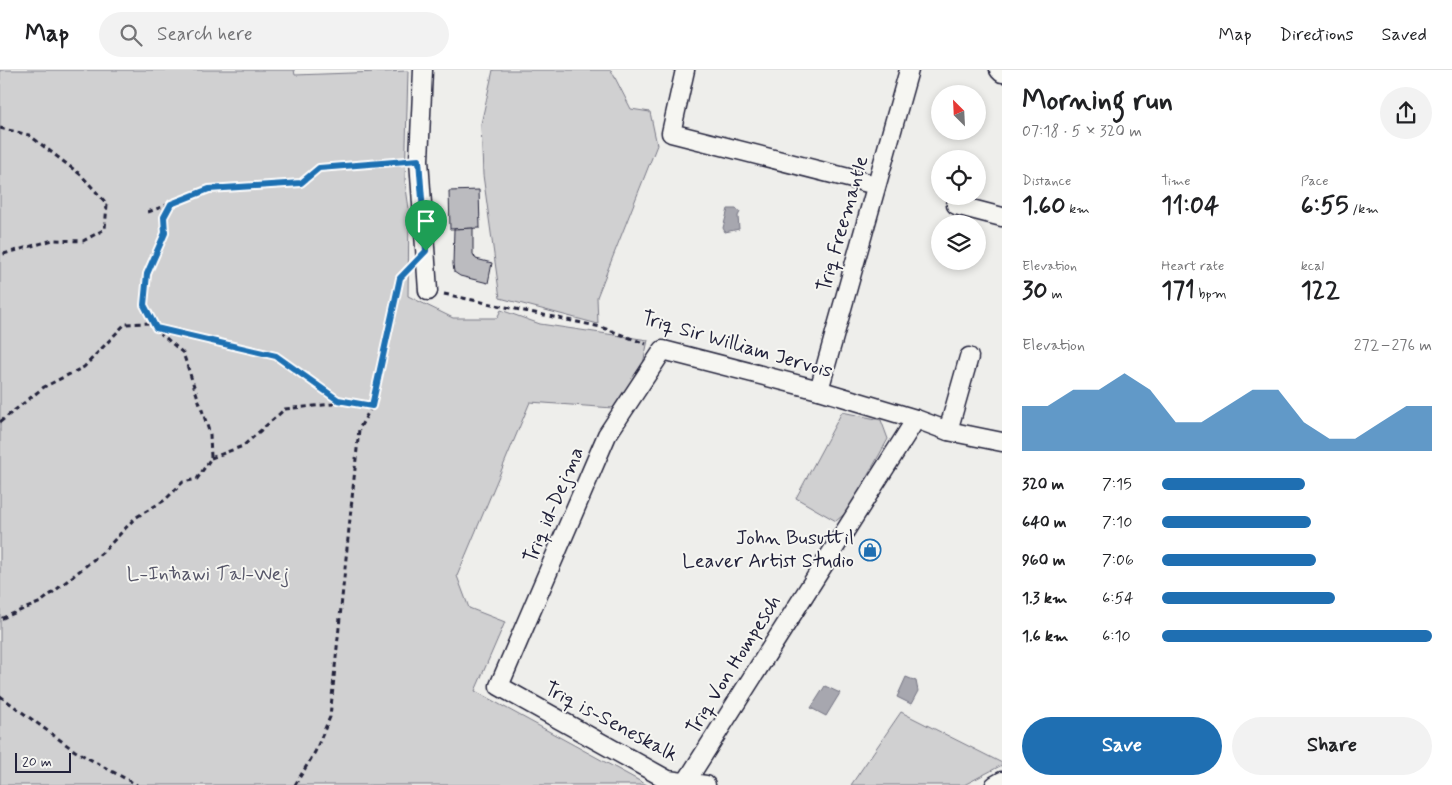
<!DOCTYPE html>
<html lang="en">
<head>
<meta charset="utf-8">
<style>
	body { margin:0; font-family:Mynerve,sans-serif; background:#f2f2f2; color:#202124; height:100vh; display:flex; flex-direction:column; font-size:19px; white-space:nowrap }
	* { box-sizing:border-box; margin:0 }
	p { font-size:16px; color:#757577 }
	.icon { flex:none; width:28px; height:28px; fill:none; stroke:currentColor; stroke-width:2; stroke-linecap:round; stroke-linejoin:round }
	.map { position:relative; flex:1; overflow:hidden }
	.drawer { display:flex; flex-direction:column; background:#fff; width:450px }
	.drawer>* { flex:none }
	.needle { width:32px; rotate:336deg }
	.fabs { position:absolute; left:931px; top:15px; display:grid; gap:10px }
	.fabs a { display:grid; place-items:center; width:55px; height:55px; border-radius:50%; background:#fff; box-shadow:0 2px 8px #0003; font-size:25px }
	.scale { position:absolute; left:15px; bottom:12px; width:56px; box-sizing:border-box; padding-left:5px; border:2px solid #22223b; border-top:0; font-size:14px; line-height:18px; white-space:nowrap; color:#22223b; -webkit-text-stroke:4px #f6f6f2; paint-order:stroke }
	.pin { position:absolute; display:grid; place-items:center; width:42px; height:42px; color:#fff; margin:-51px -21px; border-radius:50% 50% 50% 0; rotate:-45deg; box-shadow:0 0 5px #0007 }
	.pin .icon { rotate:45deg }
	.round { display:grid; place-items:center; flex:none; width:52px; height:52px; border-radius:26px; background:#f2f2f2 }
	.overview { display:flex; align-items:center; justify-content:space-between; height:85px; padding:0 20px }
	h1 { font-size:28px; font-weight:700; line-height:38px }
	.metrics { display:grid; grid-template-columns:repeat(3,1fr); gap:8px; height:85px; padding:5px 20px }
	.metrics div { display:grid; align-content:center }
	.metrics b { font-size:25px; font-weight:700 }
	.metrics small { font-size:14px; font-weight:400 }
	.metrics p { font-size:14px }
	.chart { height:140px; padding:10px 20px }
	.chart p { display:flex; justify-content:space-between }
	.chart svg { width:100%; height:90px; margin-top:5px; fill:#1f6fb2; opacity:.7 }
	.primary-button { display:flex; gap:10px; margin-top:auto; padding:10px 20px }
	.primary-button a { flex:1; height:58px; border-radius:30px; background:#1f6fb2; color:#fff; font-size:20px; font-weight:700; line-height:58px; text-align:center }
	.primary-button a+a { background:#f2f2f2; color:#202124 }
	ul { padding:0 20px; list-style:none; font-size:16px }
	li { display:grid; grid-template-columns:80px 60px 1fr; align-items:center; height:38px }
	li i { height:12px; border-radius:6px; background:#1f6fb2 }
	header { display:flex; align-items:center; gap:30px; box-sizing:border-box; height:70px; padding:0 25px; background:#fff; border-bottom:1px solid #e0e0e0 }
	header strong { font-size:24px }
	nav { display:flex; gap:28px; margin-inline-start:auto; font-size:18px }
	.search { width:350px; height:45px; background:#f2f2f2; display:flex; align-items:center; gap:12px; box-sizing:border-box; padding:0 18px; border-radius:28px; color:#757577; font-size:19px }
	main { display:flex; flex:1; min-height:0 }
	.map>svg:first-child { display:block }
	.green { fill:#d0d0d1; stroke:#797986 }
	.water { fill:#a7a7af; stroke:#727281 }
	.building { fill:#bbbbbf; stroke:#22223b }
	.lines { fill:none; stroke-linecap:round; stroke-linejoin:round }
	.street-casing { stroke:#22223b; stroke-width:21 }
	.path { stroke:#22223b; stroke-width:3; stroke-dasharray:5 4; stroke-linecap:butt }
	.street { stroke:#f6f6f2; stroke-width:18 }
	.route-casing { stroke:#fff; stroke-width:10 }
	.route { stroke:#1f6fb2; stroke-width:6 }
	.labels { text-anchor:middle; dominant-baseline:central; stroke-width:4; stroke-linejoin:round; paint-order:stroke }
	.street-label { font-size:20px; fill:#22223b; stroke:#f6f6f2 }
	.poi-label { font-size:20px; fill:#22223b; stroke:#f6f6f2; text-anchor:end }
	.park-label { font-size:20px; fill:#565668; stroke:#f6f6f2 }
</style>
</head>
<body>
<header>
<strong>Map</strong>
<div class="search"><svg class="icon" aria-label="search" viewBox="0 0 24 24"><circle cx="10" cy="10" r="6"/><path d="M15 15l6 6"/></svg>Search here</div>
<nav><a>Map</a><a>Directions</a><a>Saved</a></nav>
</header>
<main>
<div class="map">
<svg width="1002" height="715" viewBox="0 0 1002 715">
	<rect width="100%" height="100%" fill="#eeeeeb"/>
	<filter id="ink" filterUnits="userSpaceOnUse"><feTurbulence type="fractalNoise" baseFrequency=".02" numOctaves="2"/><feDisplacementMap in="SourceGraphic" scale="10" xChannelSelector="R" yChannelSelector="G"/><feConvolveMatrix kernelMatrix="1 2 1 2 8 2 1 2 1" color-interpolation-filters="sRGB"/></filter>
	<g filter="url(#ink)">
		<g class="green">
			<path d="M0 0H294L295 5 408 1 405 111 409 139 408 226 453 248H497L501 240 540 254 648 270 643 294 613 338 530 332 457 506 469 538 505 552 475 621 647 715H0Z"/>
			<path d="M493 0H611L631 39 650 42 657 75 597 227 598 254 500 228 483 105 481 54Z"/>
			<path d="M842 342 881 350 888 369 848 441 836 451 796 428Z"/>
			<path d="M901 642 1002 693V695L964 715H851Z"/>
		</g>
		<g class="water">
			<path d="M728 139H736L740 142 738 146 739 159 725 162 723 158Z"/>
			<path d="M906 607 916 611 918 621 911 634 897 627Z"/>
			<path d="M825 616 840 623 826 646 811 638Z"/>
		</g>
		<g class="building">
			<path d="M479 120 480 158 450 159 449 121Z"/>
			<path d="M473 158V184L476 189 492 193 488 213 460 206 454 202 453 194 454 159Z"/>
		</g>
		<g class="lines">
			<g class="street-casing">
				<g id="street">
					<path d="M423 0 419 90 428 221"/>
					<path d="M685 0 671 63 876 115"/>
					<path d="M999 0 1002 3"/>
					<path d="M956 135 1002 147"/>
					<path d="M819 320 909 0"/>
					<path d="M948 361 969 287"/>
					<path d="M686 712 916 349"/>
					<path d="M706 715 668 710 499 616 607 365 663 280 819 320 916 349 948 361 1002 372"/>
					<path d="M995 715 1002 711"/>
				</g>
			</g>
			<g class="path">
				<path d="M0 58 29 65 81 105 107 134 105 159 83 171 53 170 0 185"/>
				<path d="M171 134 164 147 165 163 147 204 144 235 156 258 276 286 338 330 372 336"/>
				<path d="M148 142 209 119 301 113 319 98 403 91"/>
				<path d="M444 224 601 257 646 274"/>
				<path d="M0 352 44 317 84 297 125 254 149 253 183 283 210 364 211 388 197 409 183 412 165 430 135 448 103 482 41 532 0 549"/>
				<path d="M211 388 243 376 285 339 333 334 338 330"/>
				<path d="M0 626 75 681 137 715"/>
				<path d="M295 715 315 682 330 647 359 359 372 336 400 209 409 200"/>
			</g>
			<use href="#street" class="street"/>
		</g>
	</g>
	<g class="lines" filter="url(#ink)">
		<g class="route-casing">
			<path id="route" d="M419 90 426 181 400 208 372 336 338 330 276 286 156 258 144 235 147 204 165 163 164 147 171 134 209 119 301 113 319 98Z"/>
		</g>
		<use href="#route" class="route"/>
	</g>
	<defs>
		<g id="shop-ring" transform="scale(1.125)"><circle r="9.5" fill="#f6f6f2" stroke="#1f6fb2" stroke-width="1.5"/><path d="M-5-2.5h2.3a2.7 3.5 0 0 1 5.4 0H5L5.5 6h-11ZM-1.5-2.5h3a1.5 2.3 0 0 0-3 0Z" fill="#1f6fb2"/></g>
	</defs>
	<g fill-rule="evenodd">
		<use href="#shop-ring" x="870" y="480"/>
	</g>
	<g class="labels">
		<g class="street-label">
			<text transform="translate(843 154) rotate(-74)">Triq Freemantle</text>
			<text transform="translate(737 275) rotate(16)">Triq Sir William Jervois</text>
			<text transform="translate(554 435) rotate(-67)">Triq id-Dejma</text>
			<text transform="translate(734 595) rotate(-58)">Triq Von Hompesch</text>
			<text transform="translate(611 652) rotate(28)">Triq is-Seneskalk</text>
		</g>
		<g class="poi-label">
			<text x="854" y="468">John Busuttil<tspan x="854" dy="23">Leaver Artist Studio</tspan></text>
		</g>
		<g class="park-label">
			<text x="208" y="504">L-Inħawi Tal-Wej</text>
		</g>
	</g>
</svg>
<div class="fabs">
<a><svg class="needle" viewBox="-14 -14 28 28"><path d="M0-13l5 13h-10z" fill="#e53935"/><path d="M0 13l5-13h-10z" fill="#757577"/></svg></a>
<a><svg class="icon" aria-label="locate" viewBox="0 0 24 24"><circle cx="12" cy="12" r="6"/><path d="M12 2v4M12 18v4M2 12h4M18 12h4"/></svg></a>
<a><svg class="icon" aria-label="layers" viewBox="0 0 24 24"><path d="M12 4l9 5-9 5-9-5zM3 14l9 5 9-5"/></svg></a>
</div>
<div class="scale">20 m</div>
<div class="pin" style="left:426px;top:181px;background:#1e9e55"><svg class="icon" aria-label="arrive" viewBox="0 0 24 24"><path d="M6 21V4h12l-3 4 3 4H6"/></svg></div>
</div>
<section class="drawer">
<div class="overview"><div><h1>Morning run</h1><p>07:18 · 5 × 320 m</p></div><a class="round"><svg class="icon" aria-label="share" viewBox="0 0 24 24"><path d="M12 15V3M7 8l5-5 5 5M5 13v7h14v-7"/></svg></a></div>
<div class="metrics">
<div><p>Distance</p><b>1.60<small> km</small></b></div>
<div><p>Time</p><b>11:04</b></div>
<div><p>Pace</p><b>6:55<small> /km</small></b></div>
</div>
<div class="metrics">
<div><p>Elevation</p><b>30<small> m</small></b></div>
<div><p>Heart rate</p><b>171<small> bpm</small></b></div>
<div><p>kcal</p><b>122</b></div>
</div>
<div class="chart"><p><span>Elevation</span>272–276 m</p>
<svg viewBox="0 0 160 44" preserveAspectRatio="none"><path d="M0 44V22L10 22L20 14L30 14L40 6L50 14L60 30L70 30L80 22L90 14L100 14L110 30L120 38L130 38L140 30L150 22L160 22V44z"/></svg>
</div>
<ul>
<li><b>320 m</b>7:15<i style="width:53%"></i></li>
<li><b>640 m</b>7:10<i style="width:55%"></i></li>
<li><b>960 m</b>7:06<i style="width:57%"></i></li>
<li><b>1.3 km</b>6:54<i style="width:64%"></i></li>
<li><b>1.6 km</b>6:10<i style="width:100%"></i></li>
</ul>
<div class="primary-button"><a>Save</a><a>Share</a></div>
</section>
</main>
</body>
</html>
